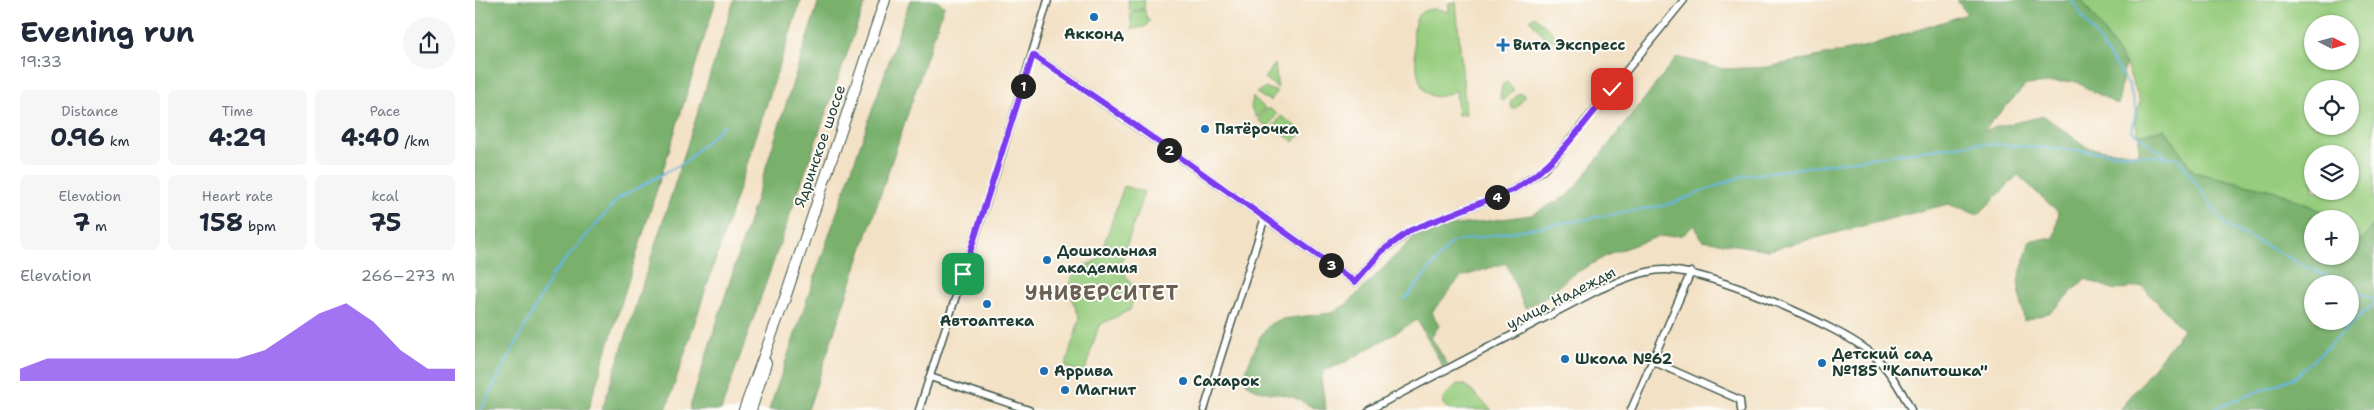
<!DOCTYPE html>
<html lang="en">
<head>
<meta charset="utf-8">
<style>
	body { margin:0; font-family:"Shantell Sans",sans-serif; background:#f6f6f7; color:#1f2937; height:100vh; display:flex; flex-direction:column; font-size:19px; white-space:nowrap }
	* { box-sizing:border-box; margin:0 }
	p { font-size:16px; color:#747a83 }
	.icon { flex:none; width:28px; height:28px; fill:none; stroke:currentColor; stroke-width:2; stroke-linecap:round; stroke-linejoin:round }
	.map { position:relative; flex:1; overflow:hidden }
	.panel { display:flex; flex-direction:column; background:#fff; width:475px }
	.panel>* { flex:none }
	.needle { width:32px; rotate:96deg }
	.buttons { position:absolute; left:1829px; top:15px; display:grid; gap:10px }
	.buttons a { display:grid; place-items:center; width:55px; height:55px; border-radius:50%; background:#fff; box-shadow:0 1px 4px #0004; font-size:25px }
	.pin { position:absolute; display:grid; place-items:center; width:42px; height:42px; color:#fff; margin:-21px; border-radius:10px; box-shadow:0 2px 8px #0006 }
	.km { position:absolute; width:25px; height:25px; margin:-12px; border-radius:50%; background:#222; color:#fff; font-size:14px; line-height:25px; text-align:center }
	.round { display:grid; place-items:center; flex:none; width:52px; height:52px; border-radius:26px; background:#f6f6f7 }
	.overview { display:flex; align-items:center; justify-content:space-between; height:85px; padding:0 20px }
	h1 { font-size:28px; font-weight:700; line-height:38px }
	.metrics { display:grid; grid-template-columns:repeat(3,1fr); gap:8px; height:85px; padding:5px 20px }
	.metrics div { display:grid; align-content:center; border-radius:8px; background:#f6f6f7; text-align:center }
	.metrics b { font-size:25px; font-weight:700 }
	.metrics small { font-size:14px; font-weight:400 }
	.metrics p { font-size:14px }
	.chart { height:140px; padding:10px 20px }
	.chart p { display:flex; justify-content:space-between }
	.chart svg { width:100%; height:90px; margin-top:5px; fill:#7c3aed; opacity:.7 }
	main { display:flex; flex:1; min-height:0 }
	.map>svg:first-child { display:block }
	.green { fill:#96cc7d; stroke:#5a8458; fill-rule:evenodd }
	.forest { fill:#78b06c; stroke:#4c7650; fill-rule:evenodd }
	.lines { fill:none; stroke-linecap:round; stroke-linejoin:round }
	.stream { stroke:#66b6e1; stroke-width:2 }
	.minor-casing { stroke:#3f564a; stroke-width:9 }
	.primary-casing { stroke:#3f564a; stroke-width:12 }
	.minor { stroke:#fff; stroke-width:6 }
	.primary { stroke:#fff; stroke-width:10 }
	.route-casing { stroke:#fff; stroke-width:10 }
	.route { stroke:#7c3aed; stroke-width:6 }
	.poi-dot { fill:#1f6fb2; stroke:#fdfcf7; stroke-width:2 }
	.labels { text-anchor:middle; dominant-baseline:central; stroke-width:4; stroke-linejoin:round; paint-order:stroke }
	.poi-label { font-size:15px; font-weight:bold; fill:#1f3d34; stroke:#fdfcf7; text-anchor:start }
	.street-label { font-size:15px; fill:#1f3d34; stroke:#fdfcf7 }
	.district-label { font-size:20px; font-weight:bold; letter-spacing:1px; fill:#6a6054; stroke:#fdfcf7 }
</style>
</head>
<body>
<main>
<section class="panel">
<div class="overview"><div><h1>Evening run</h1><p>19:33</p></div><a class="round"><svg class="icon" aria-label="share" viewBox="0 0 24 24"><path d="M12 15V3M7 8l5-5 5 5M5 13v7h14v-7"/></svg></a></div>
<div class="metrics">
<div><p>Distance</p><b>0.96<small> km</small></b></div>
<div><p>Time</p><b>4:29</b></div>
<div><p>Pace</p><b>4:40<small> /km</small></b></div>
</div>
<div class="metrics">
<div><p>Elevation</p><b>7<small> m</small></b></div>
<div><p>Heart rate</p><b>158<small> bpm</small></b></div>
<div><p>kcal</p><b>75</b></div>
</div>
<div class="chart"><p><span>Elevation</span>266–273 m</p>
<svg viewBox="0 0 160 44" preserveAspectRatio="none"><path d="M0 44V38L10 33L20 33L30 33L40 33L50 33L60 33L70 33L80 33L90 29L100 20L110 11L120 6L130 15L140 29L150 38L160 38V44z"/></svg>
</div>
</section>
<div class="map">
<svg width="1899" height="410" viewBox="0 0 1899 410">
	<rect width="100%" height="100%" fill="#fdfcf7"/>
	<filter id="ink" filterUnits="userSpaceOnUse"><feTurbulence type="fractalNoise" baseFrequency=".02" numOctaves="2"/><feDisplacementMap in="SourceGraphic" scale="10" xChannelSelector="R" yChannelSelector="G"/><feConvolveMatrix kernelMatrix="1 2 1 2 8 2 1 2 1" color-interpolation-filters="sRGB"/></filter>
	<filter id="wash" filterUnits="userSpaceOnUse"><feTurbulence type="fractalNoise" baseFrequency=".0096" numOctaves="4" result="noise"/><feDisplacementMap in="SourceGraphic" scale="20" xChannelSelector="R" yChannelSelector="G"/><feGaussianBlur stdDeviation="1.12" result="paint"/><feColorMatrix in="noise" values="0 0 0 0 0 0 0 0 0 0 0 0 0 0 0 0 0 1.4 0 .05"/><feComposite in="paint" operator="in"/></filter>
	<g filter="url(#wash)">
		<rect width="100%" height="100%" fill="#f3e1c5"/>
		<g class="green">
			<path d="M653 0H670L669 9 654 11Z"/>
			<path d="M1607 0H1899V223L1892 235 1875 247V219H1856L1851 213 1800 191 1719 172 1690 129 1664 135 1660 122 1665 101 1650 63ZM1838 24H1875V61H1838ZM1838 89H1875V126H1838ZM1838 154H1875V191H1838Z"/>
			<path d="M981 2 991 114 983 115 981 90C947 110 943 81 940 54 937 27 936 0 974 12V3Z"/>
			<path d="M670 10 671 17 675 20 670 27 657 29 655 13Z"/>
			<path d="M1060 16 1086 41 1084 44 1068 35 1055 20Z"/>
			<path d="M800 64 803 88 789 78Z"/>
			<path d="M1032 82 1039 89 1029 101 1025 98 1027 85Z"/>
			<path d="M789 88 802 91 795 101 781 93Z"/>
			<path d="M1044 93 1049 95V98L1042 107 1037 109 1035 102Z"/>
			<path d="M778 97 790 108 782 118 776 108Z"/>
			<path d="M791 109H795L802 114 793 127 783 120Z"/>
			<path d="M806 116 827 131 819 142 798 127Z"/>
			<path d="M649 186 669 192 645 266 657 285 662 287 655 310 624 325 609 373 590 367 605 318 593 291 601 267 605 268 624 259Z"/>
			<path d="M982 384 990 385 1017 410H974L968 404V398Z"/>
		</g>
		<g class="forest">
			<path d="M0 0H241L113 410H0Z"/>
			<path d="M259 0H326L191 410H127Z"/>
			<path d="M344 0H391L246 410H214Z"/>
			<path d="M435 0H460L469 6 333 410H294Z"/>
			<path d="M1482 0H1607L1650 63 1643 105 1599 81 1551 85 1509 130 1569 116 1613 148 1664 154V135L1690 129 1719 172 1800 191 1851 213 1856 219H1838V256H1875V247L1892 235 1899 223V410H1645L1708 330 1667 286 1640 290 1610 279 1576 312 1549 321 1543 281 1555 240 1579 238 1584 213 1543 175 1503 215 1473 204 1294 250 1227 240 1219 225 1208 235 1182 237 1137 253 1095 276 1069 299 1050 308 1031 263 986 277 957 312 964 326 956 337 973 365 968 367 942 320 871 362 849 371 846 379 851 410C839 410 833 404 822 399 807 391 780 396 770 381L772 367 785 337 795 324 806 319 856 313 872 304 946 230 1056 215 1095 194 1202 57 1248 69 1293 67 1393 46 1492 14ZM1838 284H1875V321H1838Z"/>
		</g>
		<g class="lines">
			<g class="stream">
				<path d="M1596 0 1653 83 1661 109 1657 131 1691 156"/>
				<path d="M1875 288 1899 299"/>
				<path d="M930 299 977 242 1192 205 1268 176 1503 143 1703 158 1751 226 1867 284"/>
				<path d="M6 410 77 275 144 198 210 162 249 125"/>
				<path d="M1736 410 1820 377 1899 303"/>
			</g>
		</g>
	</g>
	<g filter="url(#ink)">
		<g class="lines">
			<g class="minor-casing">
				<g id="minor">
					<path d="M558 55 597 81 880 282 907 251 937 230 1038 190 1068 170 1081 157 1209 0"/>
					<path d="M1177 361 1265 400 1266 410"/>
					<path d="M455 377 554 410"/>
					<path d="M444 410 527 154 573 0"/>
					<path d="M729 410 790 217"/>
					<path d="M894 410 1123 290C1144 281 1165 271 1188 270 1230 268 1365 326 1397 354 1415 370 1426 389 1436 410"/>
					<path d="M1156 410 1216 272"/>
				</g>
			</g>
			<g class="primary-casing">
				<g id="primary">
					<path d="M269 410 309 301 410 0"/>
					<path d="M276 410 291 363"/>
				</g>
			</g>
			<use href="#minor" class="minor"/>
			<use href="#primary" class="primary"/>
		</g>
	</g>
	<g class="lines" filter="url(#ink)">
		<g class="route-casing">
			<path id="route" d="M488 274 558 55 630 104 880 282 907 251 936 230 1038 190C1080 166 1107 126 1137 89"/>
		</g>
		<use href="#route" class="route"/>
	</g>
	<g class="poi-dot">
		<circle cx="619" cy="17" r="5"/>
		<path d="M1025.5 37.5h5v5h5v5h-5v5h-5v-5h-5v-5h5z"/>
		<circle cx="730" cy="129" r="5"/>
		<circle cx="572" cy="260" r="5"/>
		<circle cx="512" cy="304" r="5"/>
		<circle cx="1090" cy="359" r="5"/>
		<circle cx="1347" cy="363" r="5"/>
		<circle cx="569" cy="371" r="5"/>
		<circle cx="708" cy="381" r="5"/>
		<circle cx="590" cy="390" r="5"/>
	</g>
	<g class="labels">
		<g class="poi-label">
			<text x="619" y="34" text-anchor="middle">Акконд</text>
			<text x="1038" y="45">Вита Экспресс</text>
			<text x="740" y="129">Пятёрочка</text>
			<text x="582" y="251">Дошкольная<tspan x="582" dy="17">академия</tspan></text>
			<text x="512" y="321" text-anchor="middle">Автоаптека</text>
			<text x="1357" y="354">Детский сад<tspan x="1357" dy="17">№185 "Капитошка"</tspan></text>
			<text x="1100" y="359">Школа №62</text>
			<text x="579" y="371">Аррива</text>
			<text x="718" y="381">Сахарок</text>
			<text x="600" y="390">Магнит</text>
		</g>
		<g class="street-label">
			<text transform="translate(345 146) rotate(-71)">Ядринское шоссе</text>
			<text transform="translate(1086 298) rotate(-27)">улица Надежды</text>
		</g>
		<g class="district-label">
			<text x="627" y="293">УНИВЕРСИТЕТ</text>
		</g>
	</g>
</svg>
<div class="buttons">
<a><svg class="needle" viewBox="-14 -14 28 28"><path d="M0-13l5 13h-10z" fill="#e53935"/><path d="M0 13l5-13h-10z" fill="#747a83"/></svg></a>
<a><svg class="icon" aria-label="locate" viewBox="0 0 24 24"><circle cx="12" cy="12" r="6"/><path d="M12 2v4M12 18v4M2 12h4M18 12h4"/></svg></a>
<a><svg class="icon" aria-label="layers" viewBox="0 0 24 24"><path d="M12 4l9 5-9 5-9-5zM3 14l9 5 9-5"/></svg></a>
<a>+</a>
<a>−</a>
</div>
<div class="pin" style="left:488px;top:274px;background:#1e9e55"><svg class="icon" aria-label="arrive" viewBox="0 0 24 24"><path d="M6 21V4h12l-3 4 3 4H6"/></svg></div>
<div class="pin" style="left:1137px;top:89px;background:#d93025"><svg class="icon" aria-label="check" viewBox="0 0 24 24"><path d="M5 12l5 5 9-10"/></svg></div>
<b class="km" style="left:548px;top:86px">1</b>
<b class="km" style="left:694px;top:150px">2</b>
<b class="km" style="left:856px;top:265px">3</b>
<b class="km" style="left:1022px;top:197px">4</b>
</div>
</main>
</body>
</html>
